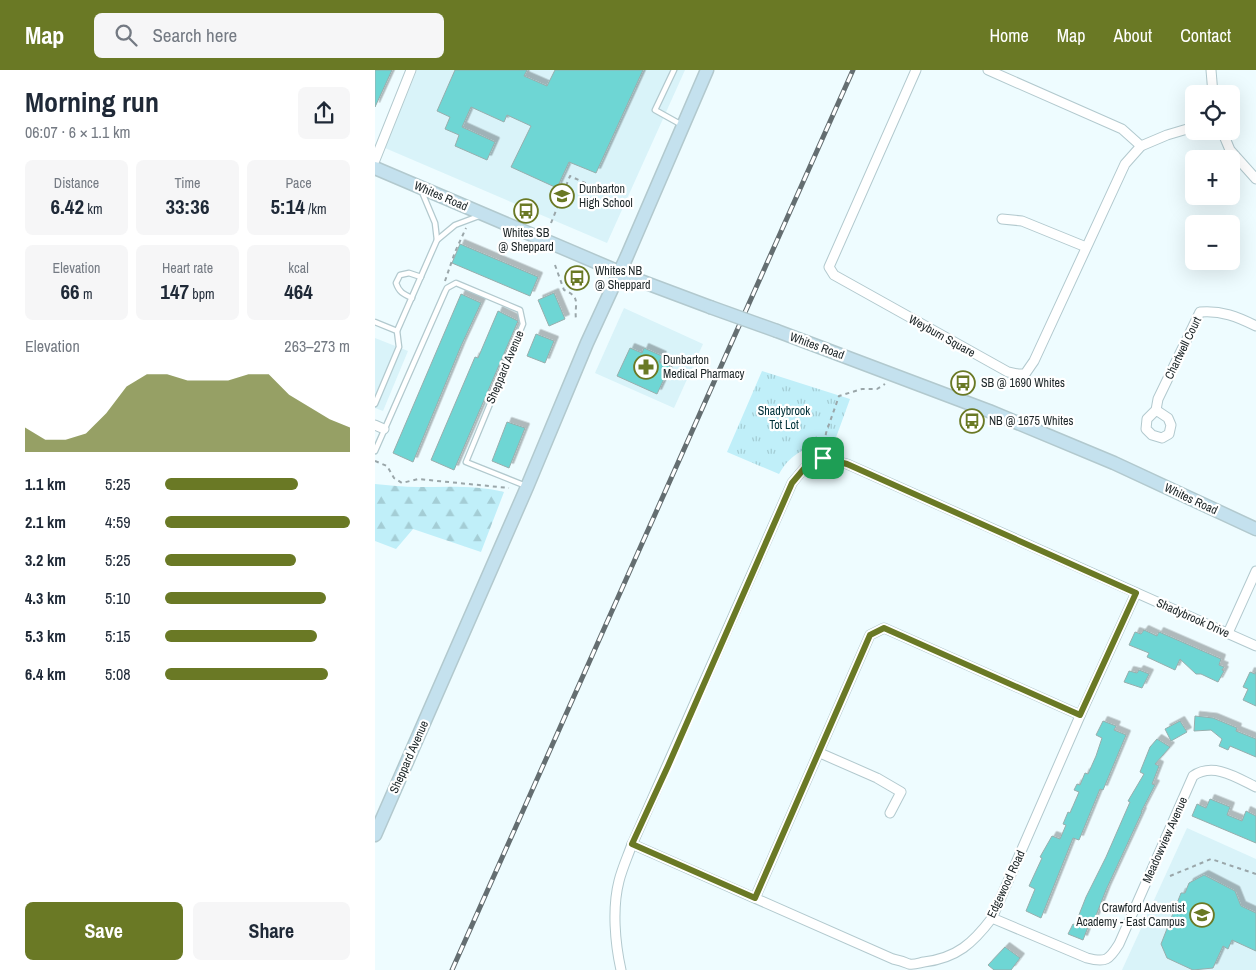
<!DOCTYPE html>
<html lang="en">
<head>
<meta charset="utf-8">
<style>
	body { margin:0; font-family:"Archivo Narrow",sans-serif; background:#f6f6f7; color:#1f2937; height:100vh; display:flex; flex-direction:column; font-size:19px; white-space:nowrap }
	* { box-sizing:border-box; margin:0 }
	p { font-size:16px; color:#747a83 }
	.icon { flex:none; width:28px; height:28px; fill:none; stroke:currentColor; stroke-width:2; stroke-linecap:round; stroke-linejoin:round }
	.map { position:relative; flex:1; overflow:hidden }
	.details { display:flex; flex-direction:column; background:#fff; width:375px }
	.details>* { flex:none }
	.fabs { position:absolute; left:810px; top:15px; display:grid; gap:10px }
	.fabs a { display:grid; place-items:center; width:55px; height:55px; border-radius:8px; background:#fff; box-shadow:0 5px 20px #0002; font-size:25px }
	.pin { position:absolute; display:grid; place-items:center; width:42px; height:42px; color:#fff; margin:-21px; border-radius:10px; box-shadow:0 2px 8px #0006 }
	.round { display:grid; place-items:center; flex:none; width:52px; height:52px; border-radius:8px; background:#f6f6f7 }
	.overview { display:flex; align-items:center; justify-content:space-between; height:85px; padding:0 25px }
	h1 { font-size:28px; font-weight:700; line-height:38px }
	.metrics { display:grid; grid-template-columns:repeat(3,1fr); gap:8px; height:85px; padding:5px 25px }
	.metrics div { display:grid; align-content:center; border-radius:8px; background:#f6f6f7; text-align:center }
	.metrics b { font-size:21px; font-weight:700 }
	.metrics small { font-size:14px; font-weight:400 }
	.metrics p { font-size:14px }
	.chart { height:140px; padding:10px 25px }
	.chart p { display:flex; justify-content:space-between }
	.chart svg { width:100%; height:90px; margin-top:5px; fill:#6a7925; opacity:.7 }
	.button { display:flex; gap:10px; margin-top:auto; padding:10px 25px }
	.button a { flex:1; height:58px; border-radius:8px; background:#6a7925; color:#fff; font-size:20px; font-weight:700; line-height:58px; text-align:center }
	.button a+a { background:#f6f6f7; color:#1f2937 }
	ul { padding:0 25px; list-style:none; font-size:16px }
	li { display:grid; grid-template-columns:80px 60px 1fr; align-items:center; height:38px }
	li i { height:12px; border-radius:6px; background:#6a7925 }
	header { display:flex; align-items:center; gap:30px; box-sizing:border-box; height:70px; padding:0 25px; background:#6a7925; color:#fff }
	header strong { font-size:24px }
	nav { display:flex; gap:28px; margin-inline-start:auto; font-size:18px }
	.search { width:350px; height:45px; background:#f6f6f7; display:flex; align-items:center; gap:12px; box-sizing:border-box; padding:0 18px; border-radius:8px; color:#747a83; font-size:19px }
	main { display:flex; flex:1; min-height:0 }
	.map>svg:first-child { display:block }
	.built { fill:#d9f3f9 }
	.forest { fill:url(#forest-firs) }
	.park { fill:url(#park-tufts) }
	.building { fill:#6ed6d4; stroke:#97aead; filter:url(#shadow) }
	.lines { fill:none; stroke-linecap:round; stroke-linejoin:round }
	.lane-casing { stroke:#b2c9ce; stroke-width:7 }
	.street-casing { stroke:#b2c9ce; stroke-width:11 }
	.secondary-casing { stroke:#b2c9ce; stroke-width:15 }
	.path { stroke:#9aa6a9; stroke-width:2; stroke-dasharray:4 4; stroke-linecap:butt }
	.lane { stroke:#fff; stroke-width:4.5 }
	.street { stroke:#fff; stroke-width:9 }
	.secondary { stroke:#c4e1ee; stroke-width:12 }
	.rail-casing { stroke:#646e71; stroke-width:5 }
	.rail { stroke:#fff; stroke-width:3; stroke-dasharray:9; stroke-linecap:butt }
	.secondary-bridge-casing { stroke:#b2c9ce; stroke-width:15; stroke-linecap:butt }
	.secondary-bridge { stroke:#c4e1ee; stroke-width:12 }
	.route-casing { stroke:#fff; stroke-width:10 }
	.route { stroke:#6a7925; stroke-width:6 }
	.labels { text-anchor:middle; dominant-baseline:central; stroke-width:4.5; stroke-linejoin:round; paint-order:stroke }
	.poi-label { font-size:12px; fill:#1c2527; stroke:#fff; text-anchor:start }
	.street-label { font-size:12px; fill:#1c2527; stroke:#fff }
	.park-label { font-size:12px; fill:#003139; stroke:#fff }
</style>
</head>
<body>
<header>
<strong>Map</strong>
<div class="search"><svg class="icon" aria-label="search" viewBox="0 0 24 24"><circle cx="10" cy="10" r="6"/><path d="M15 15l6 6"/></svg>Search here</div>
<nav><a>Home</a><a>Map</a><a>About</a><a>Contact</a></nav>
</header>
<main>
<section class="details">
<div class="overview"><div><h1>Morning run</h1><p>06:07 · 6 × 1.1 km</p></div><a class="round"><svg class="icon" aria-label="share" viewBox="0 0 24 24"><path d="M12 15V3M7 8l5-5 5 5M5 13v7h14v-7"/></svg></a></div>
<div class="metrics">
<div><p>Distance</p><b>6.42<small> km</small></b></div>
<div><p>Time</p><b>33:36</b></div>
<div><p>Pace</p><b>5:14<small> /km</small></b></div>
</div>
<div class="metrics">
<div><p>Elevation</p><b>66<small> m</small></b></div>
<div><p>Heart rate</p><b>147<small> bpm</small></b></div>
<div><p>kcal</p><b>464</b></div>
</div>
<div class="chart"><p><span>Elevation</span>263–273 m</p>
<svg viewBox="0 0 160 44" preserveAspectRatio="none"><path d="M0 44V32L10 38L20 38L30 35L40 25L50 12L60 6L70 6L80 9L90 9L100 9L110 6L120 6L130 16L140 22L150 28L160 32V44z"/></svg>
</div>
<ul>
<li><b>1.1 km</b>5:25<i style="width:72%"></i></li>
<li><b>2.1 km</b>4:59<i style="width:100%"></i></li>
<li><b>3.2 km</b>5:25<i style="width:71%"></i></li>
<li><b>4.3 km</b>5:10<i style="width:87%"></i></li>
<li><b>5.3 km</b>5:15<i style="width:82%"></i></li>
<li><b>6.4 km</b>5:08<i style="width:88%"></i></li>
</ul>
<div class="button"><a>Save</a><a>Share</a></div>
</section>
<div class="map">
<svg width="881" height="900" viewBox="0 0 881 900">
	<defs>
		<pattern id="forest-firs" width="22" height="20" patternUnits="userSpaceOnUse" patternTransform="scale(1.25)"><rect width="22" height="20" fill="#c0eff9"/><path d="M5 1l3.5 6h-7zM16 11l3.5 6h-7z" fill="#a4cdd5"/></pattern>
		<pattern id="park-tufts" width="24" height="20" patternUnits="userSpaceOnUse" patternTransform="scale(1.25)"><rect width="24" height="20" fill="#c0eff9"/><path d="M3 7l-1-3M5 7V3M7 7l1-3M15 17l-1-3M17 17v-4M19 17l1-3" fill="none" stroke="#a4cdd5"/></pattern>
		<filter id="shadow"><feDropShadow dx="4.5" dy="-4.5" stdDeviation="0" flood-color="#0004"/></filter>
	</defs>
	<rect width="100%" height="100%" fill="#eefcff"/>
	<g class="built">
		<path d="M42 0H310L232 173 10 78Z"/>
		<path d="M249 238 328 274 299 338 220 303Z"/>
		<path d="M0 268 33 281 8 341 0 338Z"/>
		<path d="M812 758 881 789V900H747Z"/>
	</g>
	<path class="forest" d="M0 414C14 415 29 417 43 417 72 417 101 415 129 422L106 482 38 459 21 479 0 471Z"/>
	<path class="park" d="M387 301 475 329 459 373C434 376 417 381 404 404L352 382Z"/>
	<g class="building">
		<path d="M0 0H17L0 37Z"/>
		<path d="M80 0H152L149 6 172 16 180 0H268L221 103 194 92 182 118 136 97 156 56 132 45 129 52 96 37 87 57 120 72 112 90 80 76 84 65 70 59 75 47 62 41Z"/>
		<path d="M85 174 163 207 155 226 77 193Z"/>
		<path d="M179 223 190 249 174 256 163 230Z"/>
		<path d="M86 224 106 233 86 276 38 392 18 383Z"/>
		<path d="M123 241 143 251 79 400 56 390 100 287 103 288Z"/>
		<path d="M161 264 179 271 170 293 152 286Z"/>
		<path d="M255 278 267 283 269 278 287 286 284 292 295 296 282 324 242 306Z"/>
		<path d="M132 352 150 358 134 398 117 391Z"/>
		<path d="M769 560 782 566 784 562 846 589 844 595 849 597 847 600 849 601 843 612 826 604H821L805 589 800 600 772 587 774 583 754 575 760 562 766 564Z"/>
		<path d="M764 600 774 604 767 618 749 612 754 601 762 603Z"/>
		<path d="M875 602 880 604 881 602V636L868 630 873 619 868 617Z"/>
		<path d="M820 646 838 648 862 658 861 661 881 669V687L855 676 853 680 844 676 847 669 836 660 819 661Z"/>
		<path d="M728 651 741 656 739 660 751 665 728 720 725 719 704 770 698 768 666 848 651 841 660 819 654 816 667 788 665 787 677 766 685 769 691 755 688 754 693 742 695 743 704 722 699 720 702 714 705 715 710 703 713 704 721 686 727 668 721 665Z"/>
		<path d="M805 651 812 662 796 671 790 659Z"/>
		<path d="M782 669 795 677 780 694 784 696 777 714 780 715 766 742H767L731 820 720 848 715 858 713 857 708 870 693 864 698 854 700 855 711 827 731 787 755 732 753 731 769 704 765 702 775 677Z"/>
		<path d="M835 729 855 737 852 745 867 751 871 741 881 746V773L817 746 822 734 831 738Z"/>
		<path d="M829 805 860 821 866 836 881 843V881L857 870 853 879 848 876 838 898 818 900 792 888 786 874 806 823H810L814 813Z"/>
		<path d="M630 877 645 888 636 900H619L613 895Z"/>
	</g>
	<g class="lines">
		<g class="lane-casing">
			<g id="lane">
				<path d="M299 0 280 40 307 55"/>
				<path d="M47 122 60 153 62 170"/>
				<path d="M37 228C28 224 24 222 21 213L25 205 34 203 46 207"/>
				<path d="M0 252 22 261"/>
				<path d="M0 334 24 277 22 261 62 170 80 155 104 146"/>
				<path d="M0 381 70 222 72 218 81 213 145 240 148 254 91 392 151 416"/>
			</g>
		</g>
		<g class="street-casing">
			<g id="street">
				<path d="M541 0 454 197 459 205 633 302 643 304H650L659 291 750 94 766 76 792 65 819 57"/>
				<path d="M613 0 747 59 766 76"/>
				<path d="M836 0 838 24"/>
				<path d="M847 61 855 80 881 109"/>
				<path d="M0 90 36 0"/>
				<path d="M627 149 647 151 711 177"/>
				<path d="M781 340 793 348 796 355 794 364 787 368 777 365 771 359 772 349 781 340 783 329 825 242C846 240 863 247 881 256"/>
				<path d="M0 355 9 359"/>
				<path d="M853 563 881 501"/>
				<path d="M445 683 502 708 526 722 515 743"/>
				<path d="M257 774 518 889C523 890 529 892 534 894 539 895 544 893 549 892 582 888 598 873 617 848L708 639 761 523"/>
				<path d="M380 828 495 565 509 558 705 645"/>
				<path d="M617 848 712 888C731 893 734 890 744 874L818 706C838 692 861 707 881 717"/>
				<path d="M246 900C240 873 237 838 244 811 247 799 252 788 256 777L417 413C439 386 439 386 472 394L881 576"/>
			</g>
		</g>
		<g class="secondary-casing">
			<g id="secondary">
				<path d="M0 98 263 210 335 237"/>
				<path d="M402 261 614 341 739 393 881 459"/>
				<path d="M0 765 152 417 212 273 252 186 332 0"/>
			</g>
		</g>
		<g class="path">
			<path d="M176 153 195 106 221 118"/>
			<path d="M180 195 189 220C207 227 199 235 201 249"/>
			<path d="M70 211 80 182 91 158"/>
			<path d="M449 381 451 363 464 326 487 319H502L510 314"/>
			<path d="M0 391 12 396 19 408 27 413 43 409 134 418"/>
			<path d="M795 806 836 789 881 804"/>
		</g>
		<use href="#lane" class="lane"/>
		<use href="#street" class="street"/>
		<use href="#secondary" class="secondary"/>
		<g class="rail-casing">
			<path id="rail" d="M77 900 478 0"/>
		</g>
		<use href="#rail" class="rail"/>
		<g class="secondary-bridge-casing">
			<path id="secondary-bridge" d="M335 237 402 261"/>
		</g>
		<use href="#secondary-bridge" class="secondary-bridge"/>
	</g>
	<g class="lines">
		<g class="route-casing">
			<path id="route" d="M448 388 472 394 761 523 705 645 509 558 495 565 380 828 257 774 293 696 417 413 433 394Z"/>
		</g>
		<use href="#route" class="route"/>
	</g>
	<defs>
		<g id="school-ring" transform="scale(1.25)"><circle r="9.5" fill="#fff" stroke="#6a7925" stroke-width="1.5"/><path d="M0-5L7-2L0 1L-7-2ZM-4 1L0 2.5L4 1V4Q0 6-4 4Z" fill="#6a7925"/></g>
		<g id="bus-ring" transform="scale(1.25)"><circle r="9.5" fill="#fff" stroke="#6a7925" stroke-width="1.5"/><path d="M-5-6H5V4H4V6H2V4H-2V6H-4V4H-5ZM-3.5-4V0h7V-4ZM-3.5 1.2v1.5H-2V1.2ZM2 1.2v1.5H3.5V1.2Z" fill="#6a7925"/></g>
		<g id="pharmacy-ring" transform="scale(1.25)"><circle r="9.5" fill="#fff" stroke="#6a7925" stroke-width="1.5"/><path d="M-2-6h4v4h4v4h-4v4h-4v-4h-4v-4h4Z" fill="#6a7925"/></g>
	</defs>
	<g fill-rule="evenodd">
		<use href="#school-ring" x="187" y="126"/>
		<use href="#bus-ring" x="151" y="141"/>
		<use href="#bus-ring" x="202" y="208"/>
		<use href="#pharmacy-ring" x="271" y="297"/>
		<use href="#bus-ring" x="588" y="313"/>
		<use href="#bus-ring" x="597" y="351"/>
		<use href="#school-ring" x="827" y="845"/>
	</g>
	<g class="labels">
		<g class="poi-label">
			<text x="204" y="119">Dunbarton<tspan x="204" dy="14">High School</tspan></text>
			<text x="151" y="163" text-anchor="middle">Whites SB<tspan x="151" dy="14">@ Sheppard</tspan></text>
			<text x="220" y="201">Whites NB<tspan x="220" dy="14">@ Sheppard</tspan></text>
			<text x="288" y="290">Dunbarton<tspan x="288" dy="14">Medical Pharmacy</tspan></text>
			<text x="606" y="313">SB @ 1690 Whites</text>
			<text x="614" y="351">NB @ 1675 Whites</text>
			<text x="810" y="838" text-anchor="end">Crawford Adventist<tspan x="810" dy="14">Academy - East Campus</tspan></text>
		</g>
		<g class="street-label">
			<text transform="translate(66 126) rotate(23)">Whites Road</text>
			<text transform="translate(567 266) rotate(29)">Weyburn Square</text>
			<text transform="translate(442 276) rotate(20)">Whites Road</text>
			<text transform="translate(808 278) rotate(-64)">Chartwell Court</text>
			<text transform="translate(130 297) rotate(-67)">Sheppard Avenue</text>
			<text transform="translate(816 429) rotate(25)">Whites Road</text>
			<text transform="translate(818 548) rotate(24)">Shadybrook Drive</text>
			<text transform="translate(34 687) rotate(-66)">Sheppard Avenue</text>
			<text transform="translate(790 770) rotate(-66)">Meadowview Avenue</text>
			<text transform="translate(631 814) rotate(-65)">Edgewood Road</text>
		</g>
		<g class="park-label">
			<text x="409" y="341">Shadybrook<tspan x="409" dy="14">Tot Lot</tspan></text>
		</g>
	</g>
</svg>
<div class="fabs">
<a><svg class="icon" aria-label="locate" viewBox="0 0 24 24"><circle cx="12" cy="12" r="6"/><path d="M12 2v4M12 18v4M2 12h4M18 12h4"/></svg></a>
<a>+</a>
<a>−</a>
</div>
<div class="pin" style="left:448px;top:388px;background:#1e9e55"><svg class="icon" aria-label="arrive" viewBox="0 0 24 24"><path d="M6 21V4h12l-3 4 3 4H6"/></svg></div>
</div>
</main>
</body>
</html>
